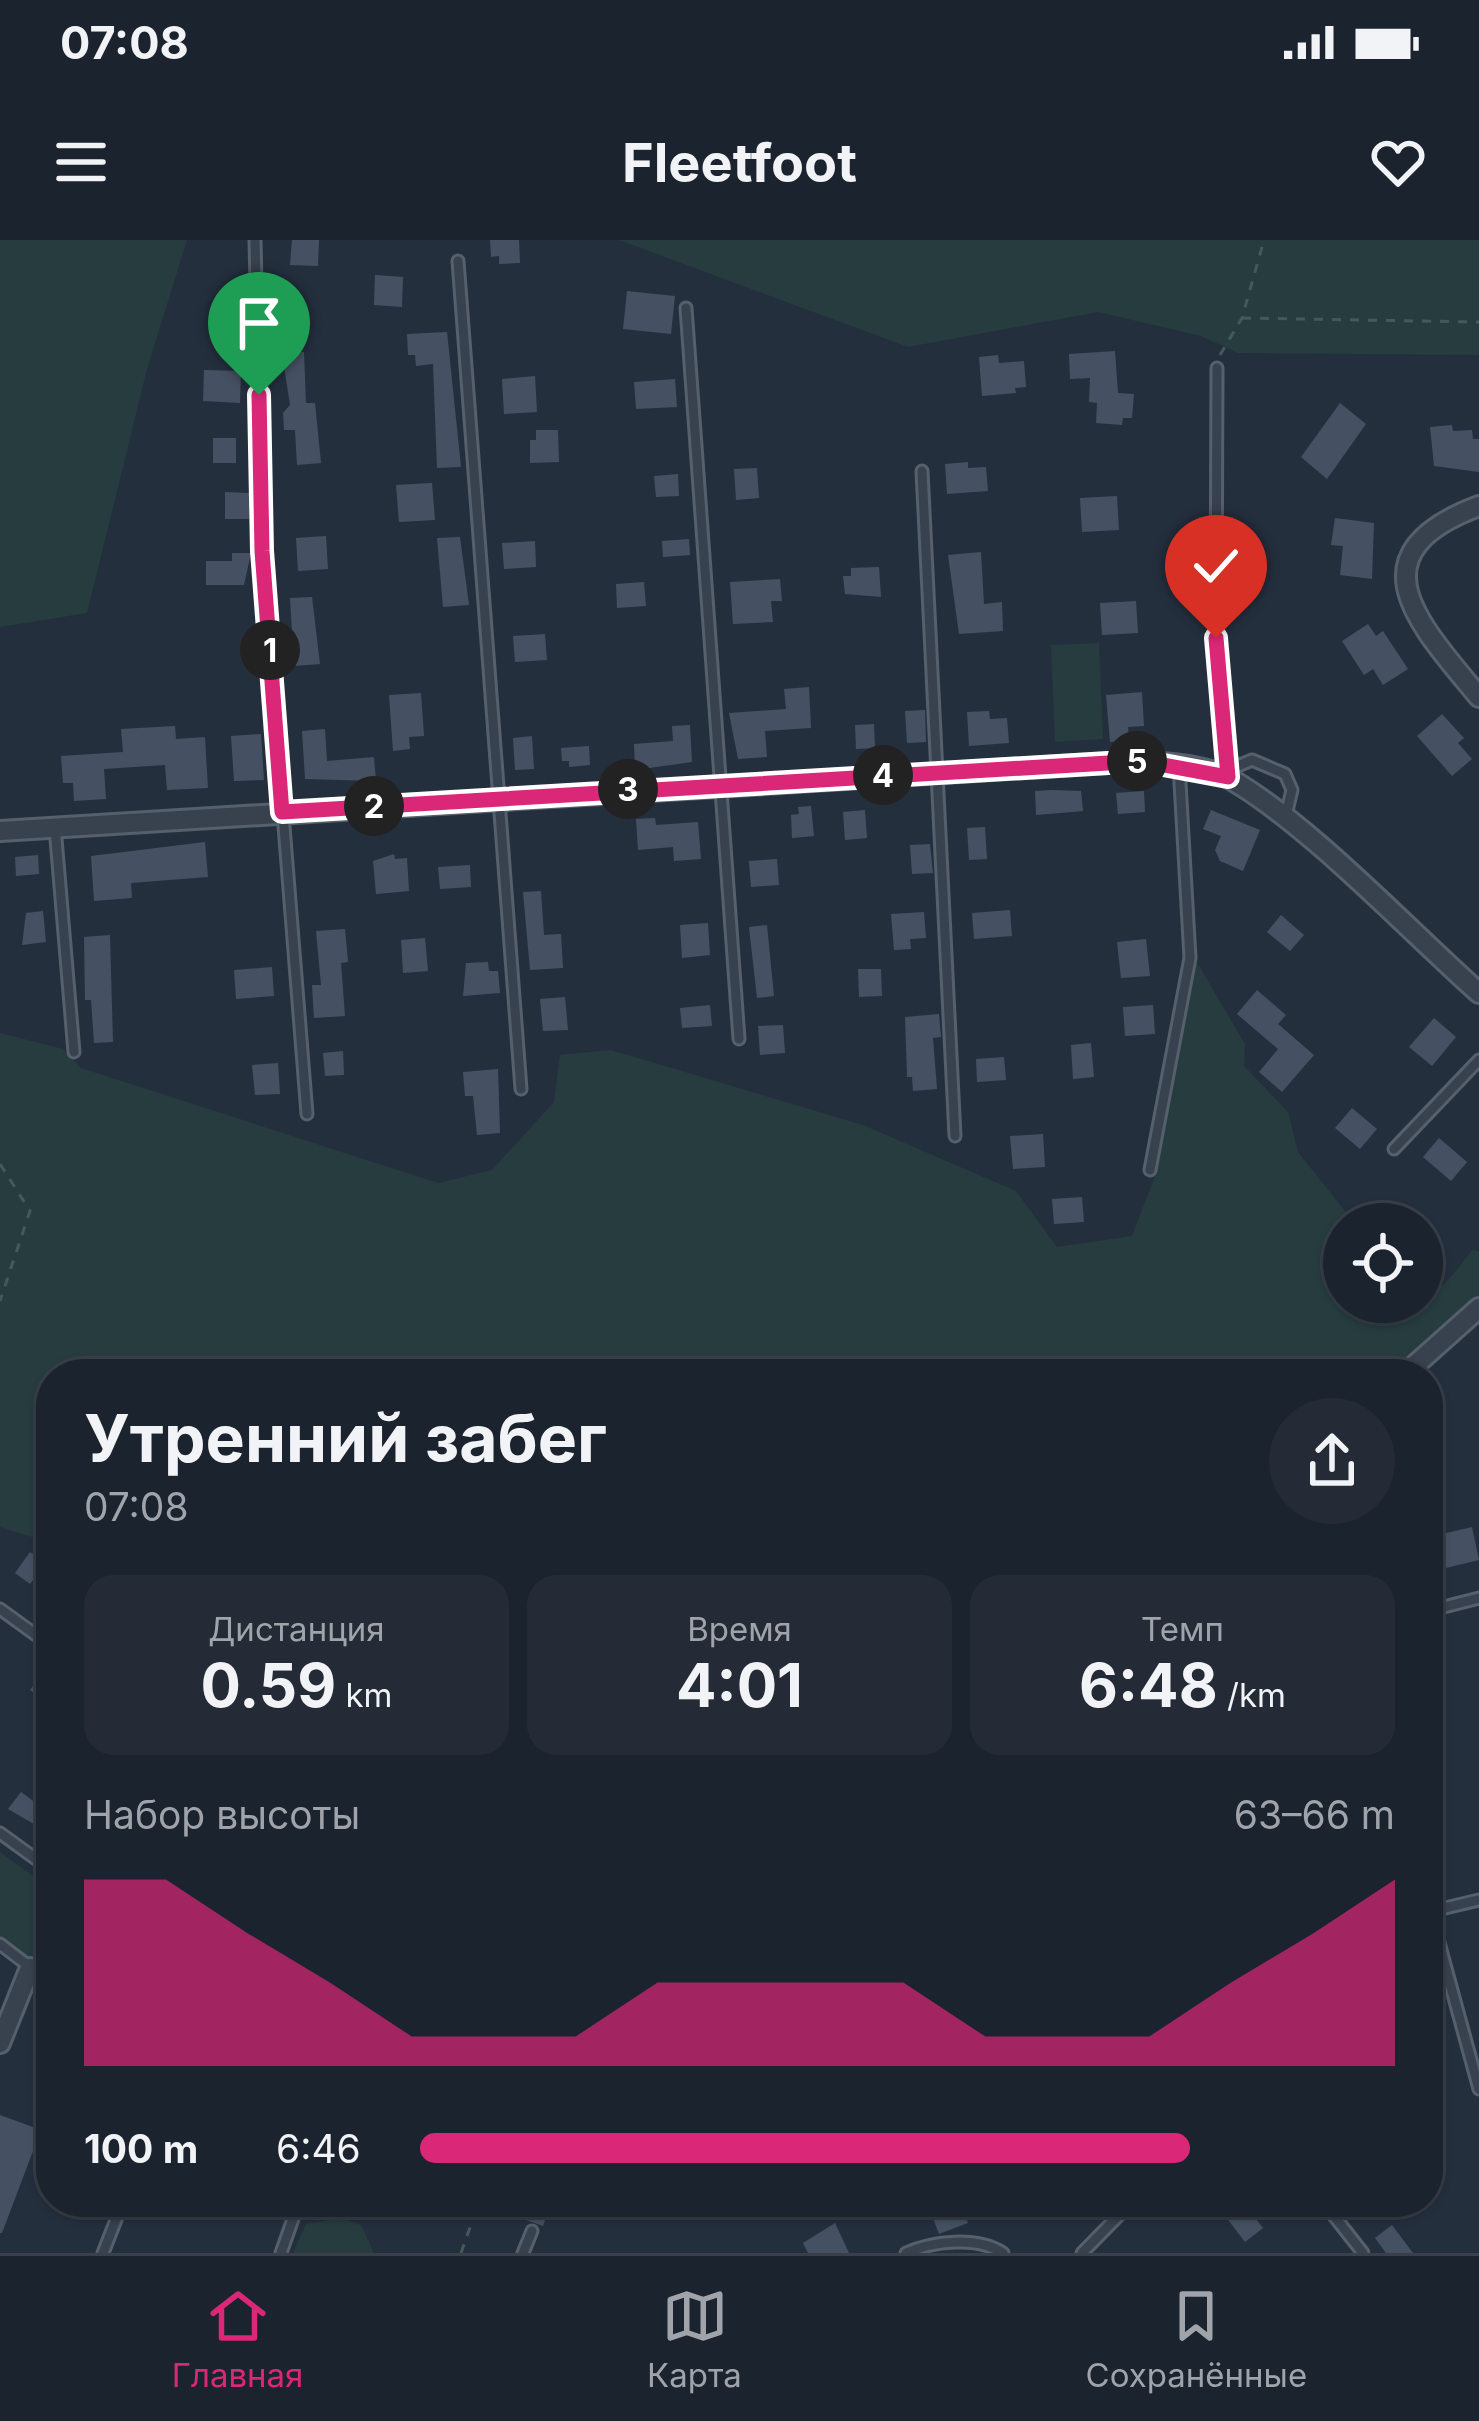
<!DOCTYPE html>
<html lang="ru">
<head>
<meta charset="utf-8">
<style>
	body { margin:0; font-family:Inter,sans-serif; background:#242b36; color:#f1f3f6; height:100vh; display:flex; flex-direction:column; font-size:45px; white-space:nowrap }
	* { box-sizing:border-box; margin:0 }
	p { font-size:39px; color:#a0a4aa }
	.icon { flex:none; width:66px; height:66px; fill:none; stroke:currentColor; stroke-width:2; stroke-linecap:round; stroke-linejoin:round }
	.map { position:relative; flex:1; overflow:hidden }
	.drawer { position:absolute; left:36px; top:1119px; width:1407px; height:858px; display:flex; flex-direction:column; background:#1b232e; border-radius:48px; box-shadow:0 3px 9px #0004,0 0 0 3px #39404a }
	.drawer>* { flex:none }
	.controls { position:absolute; left:1323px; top:963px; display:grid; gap:24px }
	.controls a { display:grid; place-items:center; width:120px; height:120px; border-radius:50%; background:#1b232e; box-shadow:0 3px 9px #0004,0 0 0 3px #39404a; font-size:60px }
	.pin { position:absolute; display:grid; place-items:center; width:102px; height:102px; color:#fff; margin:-123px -51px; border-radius:50% 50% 50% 0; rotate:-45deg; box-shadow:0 0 12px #0007 }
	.pin .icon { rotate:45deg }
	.km { position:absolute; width:60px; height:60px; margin:-30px; border-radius:50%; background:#222; color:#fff; font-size:33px; line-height:60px; text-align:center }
	.round { display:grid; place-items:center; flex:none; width:126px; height:126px; border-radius:63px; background:#242b36 }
	.headline { display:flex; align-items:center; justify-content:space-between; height:204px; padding:0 48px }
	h1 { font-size:66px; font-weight:700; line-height:90px }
	.stats { display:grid; grid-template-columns:repeat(3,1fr); gap:18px; height:204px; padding:12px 48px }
	.stats div { display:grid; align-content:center; border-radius:30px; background:#242b36; text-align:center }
	.stats b { font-size:60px; font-weight:700 }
	.stats small { font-size:33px; font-weight:400 }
	.stats p { font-size:33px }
	.chart { height:336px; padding:24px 48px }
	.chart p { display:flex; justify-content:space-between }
	.chart svg { width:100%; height:216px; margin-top:12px; fill:#db2777; opacity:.7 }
	ul { padding:0 48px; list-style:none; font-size:39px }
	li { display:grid; grid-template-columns:192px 144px 1fr; align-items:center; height:90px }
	li i { height:30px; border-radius:15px; background:#db2777 }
	.status { display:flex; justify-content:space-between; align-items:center; height:84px; padding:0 60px; background:#1b232e; direction:ltr }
	.status svg { height:33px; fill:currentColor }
	header { display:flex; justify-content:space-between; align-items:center; height:156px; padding:0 48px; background:#1b232e; font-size:54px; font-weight:700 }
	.tabs { display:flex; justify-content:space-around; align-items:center; height:168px; border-top:3px solid #39404a; background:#1b232e; font-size:33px; color:#a0a4aa }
	.tabs a { display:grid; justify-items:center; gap:6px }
	.tabs .current { color:#db2777 }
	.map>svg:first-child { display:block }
	.green { fill:#263c3f }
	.building { fill:#455162 }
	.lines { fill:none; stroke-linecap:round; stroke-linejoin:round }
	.lane-casing { stroke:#565f6c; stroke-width:15 }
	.street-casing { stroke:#565f6c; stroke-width:24 }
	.path { stroke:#44595c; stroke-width:3; stroke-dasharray:9 9; stroke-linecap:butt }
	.lane { stroke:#38414e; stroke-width:9 }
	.street { stroke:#38414e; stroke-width:18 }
	.route-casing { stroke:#fff; stroke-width:24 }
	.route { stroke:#db2777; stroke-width:15 }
</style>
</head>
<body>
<div class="status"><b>07:08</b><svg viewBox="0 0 49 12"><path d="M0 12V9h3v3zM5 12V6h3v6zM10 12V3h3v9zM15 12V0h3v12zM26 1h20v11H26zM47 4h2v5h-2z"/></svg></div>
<header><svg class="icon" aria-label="menu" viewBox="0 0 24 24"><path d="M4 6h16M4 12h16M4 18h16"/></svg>Fleetfoot<svg class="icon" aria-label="heart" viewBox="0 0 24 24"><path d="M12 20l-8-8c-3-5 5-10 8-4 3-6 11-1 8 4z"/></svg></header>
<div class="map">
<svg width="1479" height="2013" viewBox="0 0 1479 2013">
	<rect width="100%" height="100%" fill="#242f3e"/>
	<g class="green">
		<path d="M0 0H187L147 129 87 373 0 387Z"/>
		<path d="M619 0H1479V115L1238 113 1201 96 1098 72 908 107Z"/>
		<path d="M1099 403 1103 499 1055 502 1051 405Z"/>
		<path d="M1195 719 1245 804 1244 826 1288 872 1298 912 1345 971 1344 1062C1420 1062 1426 1073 1472 1010L1479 1011V1062L1390 1134H51V1294L41 1300 0 1287V793L63 809 81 828 438 943 492 930 554 862 560 815 611 810 863 885 1016 951 1057 1007 1132 996 1158 928Z"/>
		<path d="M0 1612 51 1649V1734L0 1697Z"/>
		<path d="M343 1978 361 1985 374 2013H293L306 1984Z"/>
	</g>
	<g class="building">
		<path d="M292 0H319L318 26 290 25Z"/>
		<path d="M490 0H519L520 23 499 24V16L491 17Z"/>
		<path d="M375 35 403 37 402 67 374 65Z"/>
		<path d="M627 51 675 56 671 94 623 89Z"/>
		<path d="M282 53H297L304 86 283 80Z"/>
		<path d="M447 92 461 227 437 228 433 124 416 126 415 115H408L407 94Z"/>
		<path d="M1115 111 1118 153 1134 154 1132 178H1123L1122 185 1096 183 1097 163 1089 162 1090 138 1070 139 1069 114Z"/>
		<path d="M304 112 306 163H315L321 223 297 225 295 190H284L283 173 290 165 282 113Z"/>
		<path d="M998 115 999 123 1024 121 1026 147 1015 148 1016 153 982 156 979 117Z"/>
		<path d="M204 130 241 131 240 163 203 161Z"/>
		<path d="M535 136 537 172 504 174 502 139Z"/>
		<path d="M675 139 677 167 636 169 634 142Z"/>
		<path d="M1340 163 1366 184 1327 239 1301 217Z"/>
		<path d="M1452 185 1453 191 1472 190 1473 199H1479V232L1434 226 1430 187Z"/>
		<path d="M536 190H558L559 222 530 223V200H536Z"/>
		<rect x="213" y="198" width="23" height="25"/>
		<path d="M968 222V228L986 227 988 251 947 254 945 224Z"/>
		<path d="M757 228 759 258 736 260 734 229Z"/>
		<path d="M678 234 679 256 656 257 654 236Z"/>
		<path d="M432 243 435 280 399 282 396 245Z"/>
		<path d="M225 252 249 253V279H225Z"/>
		<path d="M1117 256 1119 290 1082 292 1080 258Z"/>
		<path d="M1335 278 1374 283 1372 339 1340 335 1343 306 1331 305Z"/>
		<path d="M326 296 328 329 298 331 296 298Z"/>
		<path d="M460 297 469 365 443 367 437 298Z"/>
		<path d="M689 299 690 315 663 317 662 301Z"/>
		<path d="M535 301 536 327 504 329 502 303Z"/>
		<path d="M981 312 984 364 1002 362 1003 391 959 394 948 315Z"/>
		<path d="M232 313H251L244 345H206V321H232Z"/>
		<path d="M879 327 881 357 845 354 843 336H851V328Z"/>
		<path d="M780 339 782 361H771L773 382 733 384 730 342Z"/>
		<path d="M644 342 646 366 617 368 616 344Z"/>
		<path d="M312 357 320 424 294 426 290 358Z"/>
		<path d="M1136 361 1138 393 1102 395 1100 363Z"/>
		<path d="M1368 384 1376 396 1383 391 1408 429 1383 445 1373 429 1364 435 1342 401Z"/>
		<path d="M545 394 547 420 515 422 513 396Z"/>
		<path d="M809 447 811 488 765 491 767 517 738 519 729 473 786 469 784 449Z"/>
		<path d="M1142 452 1144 486 1128 487 1129 500 1110 502 1106 455Z"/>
		<path d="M421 453 424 496 409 497 410 509 393 511 389 455Z"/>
		<path d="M925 470 926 502 907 503 905 471Z"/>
		<path d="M989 471 990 479 1007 478 1009 503 969 506 967 472Z"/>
		<path d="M1442 474 1464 498 1458 503 1472 519 1452 536 1417 496Z"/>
		<path d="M874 484 875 508 856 509 855 485Z"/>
		<path d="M690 485 692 522 635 530 634 504 673 501 672 486Z"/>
		<path d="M175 486 176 499 205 497 208 548 167 550 165 525 104 529 106 559 74 561 73 543H63L61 516 123 512 121 489Z"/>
		<path d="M325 489 327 521 374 517 376 541 305 539 302 491Z"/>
		<path d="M261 494 264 540 234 541 231 496Z"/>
		<path d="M532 496 534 529 515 530 513 498Z"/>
		<path d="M589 506 590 525 569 527V521H562L561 508Z"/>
		<path d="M1051 550 1081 551 1083 571 1036 575 1035 551Z"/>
		<path d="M1144 551 1145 572 1118 574 1116 553Z"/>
		<path d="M811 566 814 596 792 598 791 575 799 574 798 567Z"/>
		<path d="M865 570 867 598 845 600 843 572Z"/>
		<path d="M1211 570 1260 590 1243 631 1220 621 1215 610 1221 596 1203 589Z"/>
		<path d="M655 578 656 585 698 582 701 619 674 621 673 607 638 610 636 579Z"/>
		<path d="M985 587 987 619 969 620 967 588Z"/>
		<path d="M205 602 208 637 131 643 132 658 94 661 91 616Z"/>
		<path d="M930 604 933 633 912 634 910 605Z"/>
		<path d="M394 614 395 619 407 618 409 651 376 654 373 621Z"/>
		<path d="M38 615 39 634 16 636 15 617Z"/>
		<path d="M777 619 779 645 751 647 749 621Z"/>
		<path d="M470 625 471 647 440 649 438 627Z"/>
		<path d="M541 651 544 695 561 694 563 728 530 730 523 652Z"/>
		<path d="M1010 670 1012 696 974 699 972 673Z"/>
		<path d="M43 671 46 702 22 705 26 673Z"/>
		<path d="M924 672 926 698 910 699 911 709 894 710 891 674Z"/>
		<path d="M1281 675 1304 695 1290 711 1267 692Z"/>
		<path d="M708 683 710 715 682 718 680 685Z"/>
		<path d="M767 685 774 756 757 758 749 687Z"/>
		<path d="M345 689 348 722 341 723 345 776 314 778 312 745H321L316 691Z"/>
		<path d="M110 695 113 802 94 803 91 760H85L84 697Z"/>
		<path d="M425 698 428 731 403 733 401 700Z"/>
		<path d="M1146 699 1150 736 1121 738 1117 702Z"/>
		<path d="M488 722 489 731H498L500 753 463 756 466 723Z"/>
		<path d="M272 727 274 756 236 759 234 730Z"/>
		<path d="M858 729H881L882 756 859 757Z"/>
		<path d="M1257 750 1286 775 1278 784 1314 815 1282 852 1259 832 1278 809 1237 774Z"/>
		<path d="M565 757 568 790 543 791 540 759Z"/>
		<path d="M710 765 712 786 682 788 680 768Z"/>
		<path d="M1153 765 1155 794 1125 796 1123 767Z"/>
		<path d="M939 774 941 797 933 798 937 849 913 851 912 837H907L905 777Z"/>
		<path d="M1434 778 1456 797 1432 826 1409 807Z"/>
		<path d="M783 785 785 813 760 815 758 786Z"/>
		<path d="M1091 803 1094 837 1073 839 1071 805Z"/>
		<path d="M343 811 344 835 325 836 323 813Z"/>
		<path d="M1004 817 1006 840 977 842 976 819Z"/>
		<path d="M278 823 280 854 255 855 252 825Z"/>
		<path d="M498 829 500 893 477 895 473 856H465L463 832Z"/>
		<path d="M1352 868 1377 889 1360 909 1335 888Z"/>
		<path d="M1043 894 1045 927 1013 929 1010 896Z"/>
		<path d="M1439 898 1467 922 1451 941 1423 917Z"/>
		<path d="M1082 957 1084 982 1054 984 1052 959Z"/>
		<path d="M1472 1287 1479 1320 1446 1328 1438 1295Z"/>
		<path d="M30 1312 46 1323 30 1344 15 1333Z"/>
		<path d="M51 1422V1466L30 1450Z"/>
		<path d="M21 1552 51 1574V1594L8 1569Z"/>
		<path d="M0 1875 41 1890 2 1993H0Z"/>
		<path d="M517 1962 549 1968 543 1986 512 1975Z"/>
		<path d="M945 1962H960L968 1983 939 1994 929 1968Z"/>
		<path d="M1234 1962H1243L1263 1988 1245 2002 1222 1972Z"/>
		<path d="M835 1983 849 2013H808L803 2003Z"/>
		<path d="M1392 1985 1413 2013H1386L1375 1998Z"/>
	</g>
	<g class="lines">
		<g class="lane-casing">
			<g id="lane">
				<path d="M255 0 262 311 307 874"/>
				<path d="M458 21 521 849"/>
				<path d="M686 68 739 799"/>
				<path d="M1217 128 1216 397 1228 537"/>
				<path d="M922 231 955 896"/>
				<path d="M1228 530 1252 520 1285 534 1292 550 1285 579"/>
				<path d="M55 587 74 812"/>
				<path d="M1394 909 1479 820"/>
				<path d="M1150 930 1190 718 1179 525"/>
				<path d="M0 1369 51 1406"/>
				<path d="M1428 1371 1479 1358"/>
				<path d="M0 1593 51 1630"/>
				<path d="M1437 1670 1438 1699 1479 1849"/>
				<path d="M1428 1672 1479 1660"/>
				<path d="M0 1704 51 1743"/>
				<path d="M1323 1962 1363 2013"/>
				<path d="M103 2013 123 1962"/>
				<path d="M281 2013 299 1962"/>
				<path d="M523 2013 532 1991"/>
				<path d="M906 2013C933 2001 977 1996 1003 2013"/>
				<path d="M1082 2013 1132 1962"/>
			</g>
		</g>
		<g class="street-casing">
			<g id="street">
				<path d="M1479 266C1350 314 1419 384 1479 457"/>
				<path d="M0 591 1141 521C1170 524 1207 525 1232 540 1312 587 1407 689 1479 753"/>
				<path d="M1405 1134 1479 1068"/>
				<path d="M0 1803 30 1728"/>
			</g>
		</g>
		<g class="path">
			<path d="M1242 78 1479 82"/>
			<path d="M1220 115 1242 78 1264 0"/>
			<path d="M0 924 30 971 0 1061"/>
			<path d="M461 2013 479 1962"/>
		</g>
		<use href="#lane" class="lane"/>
		<use href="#street" class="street"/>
	</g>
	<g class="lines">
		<g class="route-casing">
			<path id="route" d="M259 155 262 311 282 572 1142 521 1228 537 1216 398"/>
		</g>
		<use href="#route" class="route"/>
	</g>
</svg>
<div class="controls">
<a><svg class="icon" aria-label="locate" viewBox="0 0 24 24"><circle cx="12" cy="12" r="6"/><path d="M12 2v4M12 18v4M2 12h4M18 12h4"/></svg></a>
</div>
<div class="pin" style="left:259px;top:155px;background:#1e9e55"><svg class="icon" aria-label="arrive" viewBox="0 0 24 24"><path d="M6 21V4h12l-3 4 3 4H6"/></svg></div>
<div class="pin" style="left:1216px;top:398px;background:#d93025"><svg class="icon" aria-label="check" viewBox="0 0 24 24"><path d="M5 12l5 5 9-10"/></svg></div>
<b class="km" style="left:270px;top:410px">1</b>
<b class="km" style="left:374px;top:566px">2</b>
<b class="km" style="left:628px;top:549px">3</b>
<b class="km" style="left:883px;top:535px">4</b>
<b class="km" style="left:1137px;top:521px">5</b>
<section class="drawer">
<div class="headline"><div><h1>Утренний забег</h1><p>07:08</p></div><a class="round"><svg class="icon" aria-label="share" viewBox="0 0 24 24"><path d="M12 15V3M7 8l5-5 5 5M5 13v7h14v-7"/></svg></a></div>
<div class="stats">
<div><p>Дистанция</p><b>0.59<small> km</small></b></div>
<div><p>Время</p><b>4:01</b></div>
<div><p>Темп</p><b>6:48<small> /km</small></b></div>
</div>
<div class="chart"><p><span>Набор высоты</span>63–66 m</p>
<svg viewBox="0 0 160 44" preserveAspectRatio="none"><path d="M0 44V6L10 6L20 17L30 27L40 38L50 38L60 38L70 27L80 27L90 27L100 27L110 38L120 38L130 38L140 27L150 17L160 6V44z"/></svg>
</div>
<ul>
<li><b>100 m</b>6:46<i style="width:79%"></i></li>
</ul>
</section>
</div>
<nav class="tabs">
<a class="current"><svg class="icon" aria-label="home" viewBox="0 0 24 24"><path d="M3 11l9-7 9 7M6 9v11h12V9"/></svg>Главная</a>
<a><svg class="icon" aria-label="map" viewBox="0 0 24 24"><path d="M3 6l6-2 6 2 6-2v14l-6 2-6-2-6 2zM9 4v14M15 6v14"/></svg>Карта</a>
<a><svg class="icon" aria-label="saved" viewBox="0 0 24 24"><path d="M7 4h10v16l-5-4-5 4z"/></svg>Сохранённые</a>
</nav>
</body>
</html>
